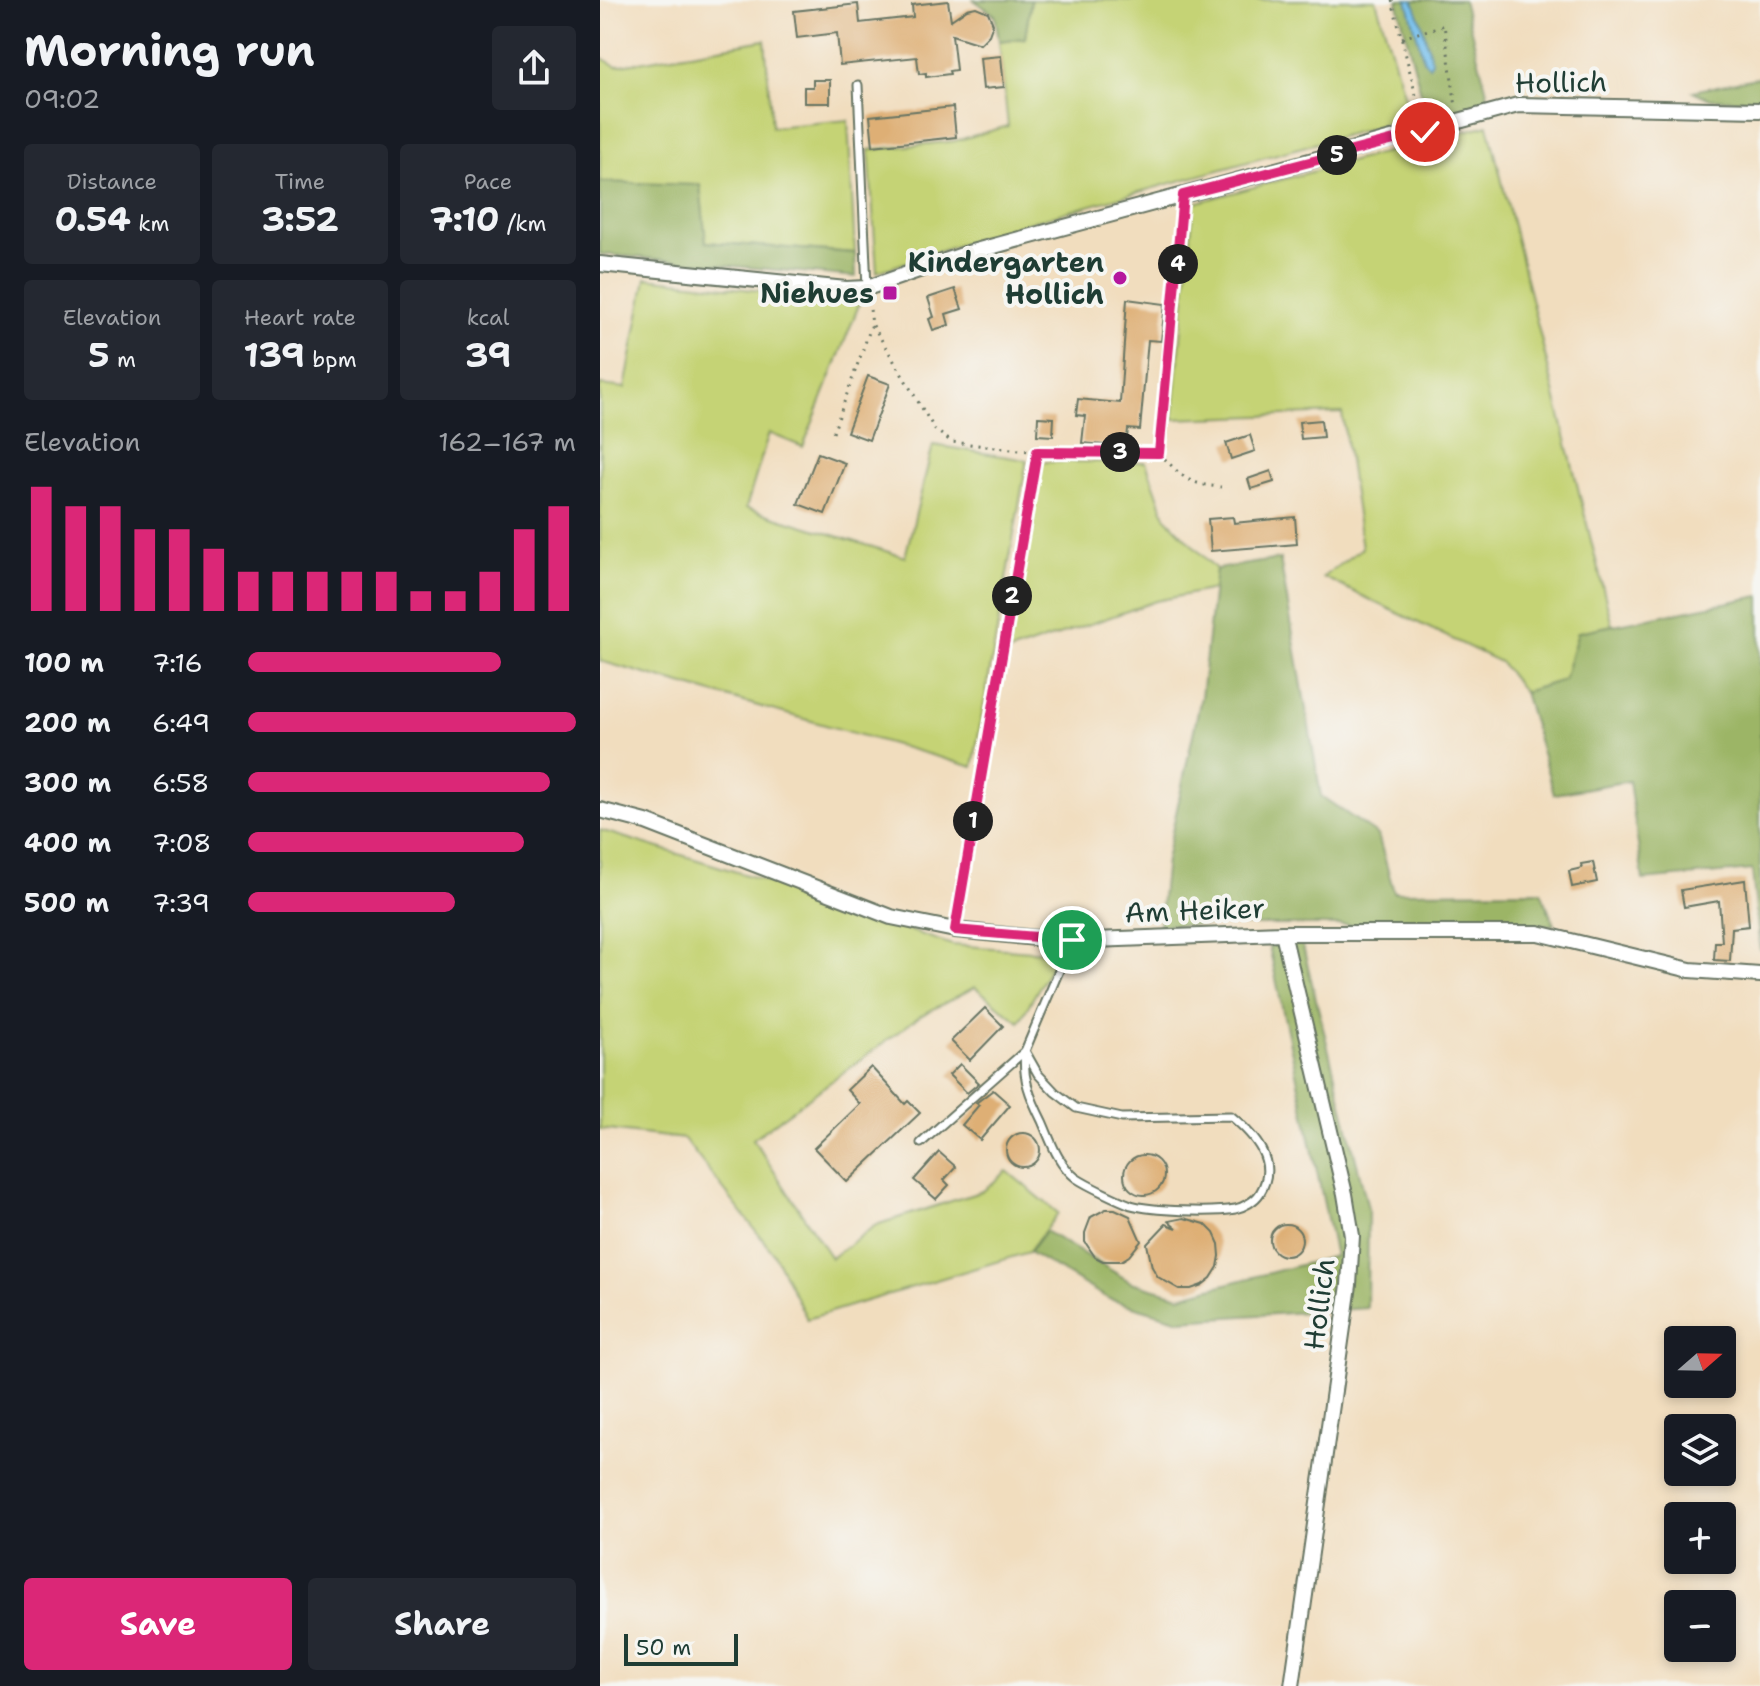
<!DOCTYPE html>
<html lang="en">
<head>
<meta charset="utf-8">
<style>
	body { margin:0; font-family:"Shantell Sans",sans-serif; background:#242831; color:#f1f3f6; height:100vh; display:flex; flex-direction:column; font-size:30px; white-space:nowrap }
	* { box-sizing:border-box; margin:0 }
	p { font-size:26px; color:#9ea1a6 }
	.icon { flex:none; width:44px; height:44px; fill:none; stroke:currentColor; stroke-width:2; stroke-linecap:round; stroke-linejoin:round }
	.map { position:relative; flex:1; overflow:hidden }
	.sheet { display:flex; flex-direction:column; background:#171b24; width:600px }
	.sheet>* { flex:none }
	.needle { width:52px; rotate:70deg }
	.fabs { position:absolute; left:1064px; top:1326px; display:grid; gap:16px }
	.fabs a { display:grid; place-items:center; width:72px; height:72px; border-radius:8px; background:#171b24; box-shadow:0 4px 12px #0003; font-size:40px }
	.scale { position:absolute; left:24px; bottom:20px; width:114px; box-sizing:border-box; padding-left:8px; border:4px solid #1f3d34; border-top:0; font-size:22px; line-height:28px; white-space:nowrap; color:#1f3d34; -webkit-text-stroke:6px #f6f6f2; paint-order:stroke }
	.pin { position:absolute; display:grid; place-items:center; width:68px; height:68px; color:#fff; margin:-34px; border:4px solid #fff; border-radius:50%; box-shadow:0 2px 8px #0007 }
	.km { position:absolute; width:40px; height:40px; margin:-20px; border-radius:50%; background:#222; color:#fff; font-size:22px; line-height:40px; text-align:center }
	.round { display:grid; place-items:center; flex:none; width:84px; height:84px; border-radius:8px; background:#242831 }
	.summary { display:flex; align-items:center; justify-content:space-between; height:136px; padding:0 24px }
	h1 { font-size:44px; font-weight:700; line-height:60px }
	.stats { display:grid; grid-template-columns:repeat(3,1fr); gap:12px; height:136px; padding:8px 24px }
	.stats div { display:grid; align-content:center; border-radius:8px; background:#242831; text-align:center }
	.stats b { font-size:34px; font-weight:700 }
	.stats small { font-size:22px; font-weight:400 }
	.stats p { font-size:22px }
	.chart { height:224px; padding:16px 24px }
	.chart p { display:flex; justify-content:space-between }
	.chart svg { width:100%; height:144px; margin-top:8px; stroke:#db2777; stroke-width:6 }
	.primary-button { display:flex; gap:16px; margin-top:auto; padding:16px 24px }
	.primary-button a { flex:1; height:92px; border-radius:8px; background:#db2777; color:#fff; font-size:32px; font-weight:700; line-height:92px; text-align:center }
	.primary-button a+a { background:#242831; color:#f1f3f6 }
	ul { padding:0 24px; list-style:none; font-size:26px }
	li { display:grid; grid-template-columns:128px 96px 1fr; align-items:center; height:60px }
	li i { height:20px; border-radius:10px; background:#db2777 }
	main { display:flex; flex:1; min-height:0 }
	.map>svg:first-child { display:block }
	.green { fill:#c5d375; stroke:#728854; stroke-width:2 }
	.forest { fill:#9cb566; stroke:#5e794d; stroke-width:2 }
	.water { fill:#74bfed; stroke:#4a7e90; stroke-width:2 }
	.building { fill:#deaf74 }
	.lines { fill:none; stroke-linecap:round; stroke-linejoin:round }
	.lane-casing { stroke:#687564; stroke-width:11 }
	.street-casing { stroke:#687564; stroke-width:18 }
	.path { stroke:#687564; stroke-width:3; stroke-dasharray:2 6; stroke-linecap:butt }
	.lane { stroke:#fff; stroke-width:7 }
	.street { stroke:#fff; stroke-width:14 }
	.route-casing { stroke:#fff; stroke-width:16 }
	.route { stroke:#db2777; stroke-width:10 }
	.poi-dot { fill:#b5179e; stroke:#f6f6f2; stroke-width:3 }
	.labels { text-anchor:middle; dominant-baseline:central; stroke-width:8; stroke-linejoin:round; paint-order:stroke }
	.street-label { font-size:28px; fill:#1f3d34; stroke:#f6f6f2 }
	.poi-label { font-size:28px; font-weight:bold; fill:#1f3d34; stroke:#f6f6f2; text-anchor:end }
</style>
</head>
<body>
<main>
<section class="sheet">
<div class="summary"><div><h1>Morning run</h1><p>09:02</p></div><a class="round"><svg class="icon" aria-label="share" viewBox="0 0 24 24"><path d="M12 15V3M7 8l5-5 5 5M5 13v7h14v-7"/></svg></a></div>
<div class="stats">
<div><p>Distance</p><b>0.54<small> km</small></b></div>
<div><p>Time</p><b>3:52</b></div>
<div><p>Pace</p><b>7:10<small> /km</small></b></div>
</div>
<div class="stats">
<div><p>Elevation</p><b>5<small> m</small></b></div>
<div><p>Heart rate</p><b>139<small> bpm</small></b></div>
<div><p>kcal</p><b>39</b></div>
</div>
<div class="chart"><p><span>Elevation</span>162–167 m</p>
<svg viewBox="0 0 160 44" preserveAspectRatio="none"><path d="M5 44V6M15 44V12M25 44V12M35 44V19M45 44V19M55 44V25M65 44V32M75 44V32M85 44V32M95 44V32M105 44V32M115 44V38M125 44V38M135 44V32M145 44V19M155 44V12"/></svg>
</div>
<ul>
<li><b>100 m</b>7:16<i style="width:77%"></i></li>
<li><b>200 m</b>6:49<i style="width:100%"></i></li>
<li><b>300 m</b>6:58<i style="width:92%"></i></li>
<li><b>400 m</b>7:08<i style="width:84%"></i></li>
<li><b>500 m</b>7:39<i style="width:63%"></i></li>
</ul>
<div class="primary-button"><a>Save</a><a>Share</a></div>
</section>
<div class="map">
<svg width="1160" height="1686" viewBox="0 0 1160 1686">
	<rect width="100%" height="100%" fill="#f6f6f2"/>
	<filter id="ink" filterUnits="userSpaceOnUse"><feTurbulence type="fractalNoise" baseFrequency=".0125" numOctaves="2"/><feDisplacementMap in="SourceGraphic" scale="16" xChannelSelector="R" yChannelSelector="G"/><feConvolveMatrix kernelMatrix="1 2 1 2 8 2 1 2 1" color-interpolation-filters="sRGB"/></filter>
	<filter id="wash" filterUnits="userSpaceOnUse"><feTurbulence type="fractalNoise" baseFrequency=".006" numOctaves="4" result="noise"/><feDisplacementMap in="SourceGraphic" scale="32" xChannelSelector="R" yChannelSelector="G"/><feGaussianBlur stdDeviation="1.8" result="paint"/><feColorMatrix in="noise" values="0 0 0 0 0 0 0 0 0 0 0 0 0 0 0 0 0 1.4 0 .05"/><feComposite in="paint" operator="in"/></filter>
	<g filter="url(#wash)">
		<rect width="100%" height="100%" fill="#f1ddbe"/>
		<g class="green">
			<path d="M431 0H776L811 117 423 224 277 272 269 150 355 141 408 126 399 41 425 38Z"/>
			<path d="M165 40 172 127 248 120 255 253 106 242 100 186 0 182V57L16 66Z"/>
			<path d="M888 125 1012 625 978 632 964 680 924 692 900 662 723 577 762 548 742 413 573 419 594 203Z"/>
			<path d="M46 278 260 302 203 447 169 433 146 508 305 557 333 445 427 460 373 767 0 661V385L25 388Z"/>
			<path d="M441 462H546L566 518 616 569 614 589 556 601 407 653Z"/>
			<path d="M0 830 163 880 352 945 459 953 419 1022 375 987 320 1016 153 1139 231 1258 276 1225 383 1191 407 1171 458 1213 429 1252 207 1319 174 1254 84 1139 0 1129Z"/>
		</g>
		<g class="forest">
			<path d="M374 0H431L425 38 399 41 395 15Z"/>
			<path d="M797 0H863L890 103 828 120Z"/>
			<path d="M1160 77V101L1110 99 1093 91Z"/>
			<path d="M0 182 100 185 106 242 255 253 256 277 0 254Z"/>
			<path d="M680 559 721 796 778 835 794 892 941 891 954 925H559L566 860 601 697 616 569Z"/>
			<path d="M1160 596V951L1152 870 1043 880 1029 781 954 794 924 692 964 680 978 632Z"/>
			<path d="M702 943 768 1208 767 1308 580 1320 509 1299 429 1252 445 1231 531 1282 580 1296 735 1256 669 946Z"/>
		</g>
		<path class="water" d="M807 0H813L822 24 832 62 829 66 824 61Z"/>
		<g id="blocks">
			<g class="building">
				<path d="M348 1 351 20 367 9 376 7 388 12 393 24 389 35 380 44 352 35 356 70 349 71 350 74 326 77V73L319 74 317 57 240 65 237 33 197 38 194 11 258 4 260 23 313 17 312 5Z"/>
				<path d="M401 56 404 87 383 89 380 58Z"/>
				<path d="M213 80H230V103H204V87H213Z"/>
				<path d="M353 107 356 137 273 146 270 116Z"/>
				<path d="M355 289 362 309 346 314 349 325 333 330 329 319 334 317 328 298Z"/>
				<path d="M527 299 565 304 561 341 548 340 540 430 528 429 526 447 482 443 485 416 476 415 478 399 520 403Z"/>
				<path d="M268 376 290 384 269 440 247 432Z"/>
				<path d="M438 417 454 418 453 436 437 435Z"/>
				<path d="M721 420 723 437 701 439 699 422Z"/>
				<path d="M650 435 655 451 631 459 626 443Z"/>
				<path d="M218 453 245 463 225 514 198 504Z"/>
				<path d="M671 471 674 482 651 489 648 479Z"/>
				<path d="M633 517 634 523 695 517 697 544 611 551 608 519Z"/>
				<path d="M993 862 997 882 972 887 969 871 982 868 981 864Z"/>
				<path d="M1145 880 1149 926 1132 928 1130 961 1114 960 1115 942H1122L1119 901 1084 907 1081 890Z"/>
				<path d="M385 1008 403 1026 370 1060 351 1041Z"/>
				<path d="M360 1064 379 1083 367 1093 349 1075Z"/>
				<path d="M271 1067 305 1104 308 1101 320 1113 247 1182 214 1148 260 1104 247 1090Z"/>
				<path d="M393 1090 410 1105 380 1140 362 1125 379 1105 376 1103Z"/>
				<circle cx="423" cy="1150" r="17"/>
				<path d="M339 1152 356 1167 344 1180 349 1185 336 1199 314 1180Z"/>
				<circle cx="544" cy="1175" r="20"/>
				<path d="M506 1209H515L530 1216 541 1241 529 1256 521 1261H503L495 1257 485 1242V1233L491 1217Z"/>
				<path d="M584 1218 605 1224 614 1233 619 1244 620 1256 618 1267 611 1278 602 1285 591 1289H579L558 1277 552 1267 547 1244 566 1224 577 1228 569 1221Z"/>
				<circle cx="686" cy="1240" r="16"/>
			</g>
		</g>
	</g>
	<g filter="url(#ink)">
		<use href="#blocks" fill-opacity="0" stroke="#687564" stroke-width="2"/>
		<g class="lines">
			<g class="lane-casing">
				<g id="lane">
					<path d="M258 85 267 288"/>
					<path d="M425 1051C422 1078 430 1097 442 1121 451 1141 457 1163 476 1178 488 1186 518 1200 531 1205 552 1211 613 1213 635 1209 644 1207 655 1201 660 1193 679 1162 655 1136 631 1116L522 1118 476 1108 455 1092 438 1074 425 1051 472 940"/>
					<path d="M321 1143 425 1051"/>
				</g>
			</g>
			<g class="street-casing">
				<g id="street">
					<path d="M0 264 246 289 267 288 368 253 918 105 1160 110"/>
					<path d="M0 810 46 822 291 917 355 930 467 941 683 933H938L1090 970 1160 975"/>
					<path d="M683 933 745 1194 752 1236 749 1285 692 1686"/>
				</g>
			</g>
			<g class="path">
				<path d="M792 0 821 116"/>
				<path d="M802 38 844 25 856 107"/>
				<path d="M269 302 272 324 335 430 352 442 437 452"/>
				<path d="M233 433 272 324"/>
				<path d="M559 453C583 477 586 484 621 487"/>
				<path d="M357 917 437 452 559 453 582 211"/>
			</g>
			<use href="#lane" class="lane"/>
			<use href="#street" class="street"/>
		</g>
	</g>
	<g class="lines" filter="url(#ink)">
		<g class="route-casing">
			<path id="route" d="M472 940 355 930 437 452 559 453 583 195 825 132"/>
		</g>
		<use href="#route" class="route"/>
	</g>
	<g class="poi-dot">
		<circle cx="520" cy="278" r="8"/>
		<rect x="282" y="285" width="16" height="16" rx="4"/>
	</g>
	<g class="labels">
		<g class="street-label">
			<text transform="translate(961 82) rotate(-1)">Hollich</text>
			<text transform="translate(595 910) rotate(-2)">Am Heiker</text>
			<text transform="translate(719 1304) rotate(-83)">Hollich</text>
		</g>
		<g class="poi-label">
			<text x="504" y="262">Kindergarten<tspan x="504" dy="32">Hollich</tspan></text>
			<text x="274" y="293">Niehues</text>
		</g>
	</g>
</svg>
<div class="fabs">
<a><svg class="needle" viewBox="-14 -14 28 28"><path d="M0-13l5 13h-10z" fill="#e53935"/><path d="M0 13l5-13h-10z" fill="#9ea1a6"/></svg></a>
<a><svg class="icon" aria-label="layers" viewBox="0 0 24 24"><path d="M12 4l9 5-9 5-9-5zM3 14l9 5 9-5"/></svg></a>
<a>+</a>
<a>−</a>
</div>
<div class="scale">50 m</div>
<div class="pin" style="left:472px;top:940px;background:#1e9e55"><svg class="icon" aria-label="arrive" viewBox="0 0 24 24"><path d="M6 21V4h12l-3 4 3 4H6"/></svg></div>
<div class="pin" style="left:825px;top:132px;background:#d93025"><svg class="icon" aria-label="check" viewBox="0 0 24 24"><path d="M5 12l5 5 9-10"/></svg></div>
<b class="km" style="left:373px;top:821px">1</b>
<b class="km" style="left:412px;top:596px">2</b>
<b class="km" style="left:520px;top:452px">3</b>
<b class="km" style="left:578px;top:264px">4</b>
<b class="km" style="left:737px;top:155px">5</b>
</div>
</main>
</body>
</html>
